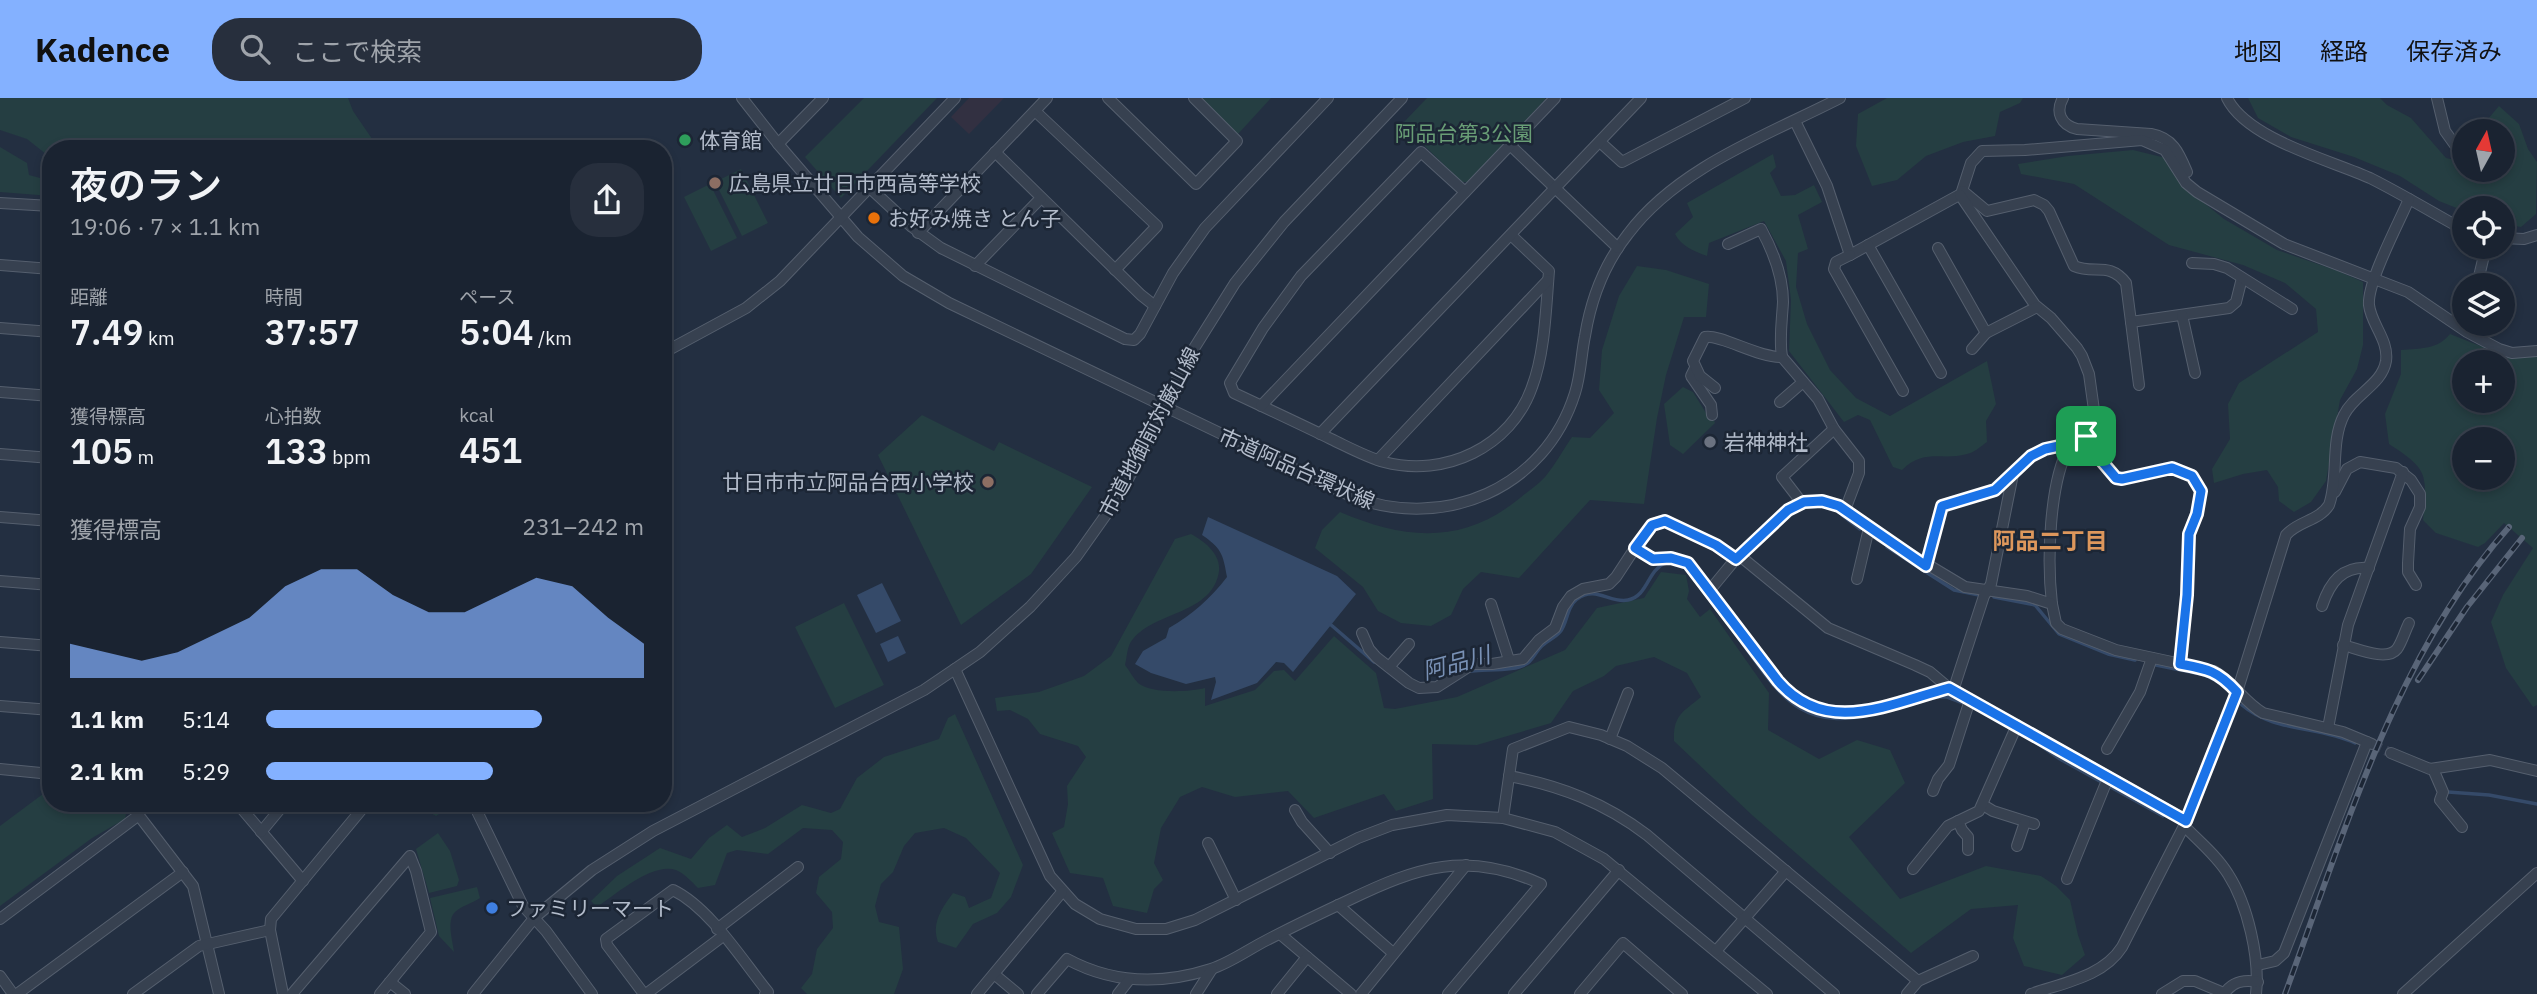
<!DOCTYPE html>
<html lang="ja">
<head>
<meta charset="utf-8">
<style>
	body { margin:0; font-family:"IBM Plex Sans","Noto Sans JP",sans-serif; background:#272f3d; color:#f1f3f6; height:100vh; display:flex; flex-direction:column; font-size:26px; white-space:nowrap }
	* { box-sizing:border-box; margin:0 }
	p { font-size:23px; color:#9fa4ab }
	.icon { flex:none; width:38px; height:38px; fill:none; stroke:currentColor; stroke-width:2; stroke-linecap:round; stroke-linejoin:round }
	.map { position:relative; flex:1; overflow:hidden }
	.side { position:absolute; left:42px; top:42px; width:630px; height:672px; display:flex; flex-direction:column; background:#1a2331; border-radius:28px; box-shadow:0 4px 10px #0003,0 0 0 2px #38404d }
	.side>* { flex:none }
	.needle { width:46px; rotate:8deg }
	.tools { position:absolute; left:2452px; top:21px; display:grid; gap:14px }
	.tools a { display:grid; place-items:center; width:63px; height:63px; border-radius:50%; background:#1a2331; box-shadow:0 4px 10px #0003,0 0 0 2px #38404d; font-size:35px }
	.pin { position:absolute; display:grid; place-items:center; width:60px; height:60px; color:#fff; margin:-30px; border-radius:14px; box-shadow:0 4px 10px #0006 }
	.round { display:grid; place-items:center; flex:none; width:74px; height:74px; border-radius:28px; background:#272f3d }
	.headline { display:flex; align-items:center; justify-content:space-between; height:119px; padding:0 28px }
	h1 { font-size:38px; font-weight:600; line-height:52px }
	.stats { display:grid; grid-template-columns:repeat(3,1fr); gap:10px; height:119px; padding:7px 28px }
	.stats div { display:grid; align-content:center }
	.stats b { font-size:35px; font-weight:600 }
	.stats small { font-size:19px; font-weight:400 }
	.stats p { font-size:19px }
	.chart { height:196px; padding:14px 28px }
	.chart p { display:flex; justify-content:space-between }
	.chart svg { width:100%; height:126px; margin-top:7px; fill:#84b1ff; opacity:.7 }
	ul { padding:0 28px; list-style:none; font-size:23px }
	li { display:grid; grid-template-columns:112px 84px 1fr; align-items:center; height:52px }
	li i { height:18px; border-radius:9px; background:#84b1ff }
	header { display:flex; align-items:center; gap:42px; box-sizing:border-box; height:98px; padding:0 35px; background:#84b1ff; color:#111 }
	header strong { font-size:33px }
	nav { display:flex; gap:38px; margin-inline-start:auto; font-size:24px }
	.search { width:490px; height:63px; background:#272f3d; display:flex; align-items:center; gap:18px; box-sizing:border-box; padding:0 24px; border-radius:28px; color:#9fa4ab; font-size:26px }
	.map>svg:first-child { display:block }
	.medical { fill:#323041 }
	.green { fill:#253e42; fill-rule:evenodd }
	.water { fill:#354a69 }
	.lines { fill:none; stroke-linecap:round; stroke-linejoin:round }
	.stream { stroke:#354a69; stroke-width:3.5 }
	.minor-tunnel { stroke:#394456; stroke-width:10; stroke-dasharray:10 5; stroke-linecap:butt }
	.minor-casing { stroke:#555f6e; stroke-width:12 }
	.minor { stroke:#374150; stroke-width:10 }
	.rail-casing { stroke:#596578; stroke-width:6 }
	.rail { stroke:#1c2635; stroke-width:3.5; stroke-dasharray:10; stroke-linecap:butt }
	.route-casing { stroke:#fff; stroke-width:14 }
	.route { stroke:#1a73e8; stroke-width:9 }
	.leisure-dot { fill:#2e9e5b; stroke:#1c2635; stroke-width:2.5 }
	.education-dot { fill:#8d6e63; stroke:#1c2635; stroke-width:2.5 }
	.food-dot { fill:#e8710a; stroke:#1c2635; stroke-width:2.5 }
	.worship-dot { fill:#6b7280; stroke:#1c2635; stroke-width:2.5 }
	.shop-dot { fill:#3f7fe0; stroke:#1c2635; stroke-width:2.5 }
	.labels { text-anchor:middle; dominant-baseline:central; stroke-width:5; stroke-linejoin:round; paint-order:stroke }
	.park-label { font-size:21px; fill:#699e76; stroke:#1c2635 }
	.poi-label { font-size:21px; fill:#b3bccb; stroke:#1c2635; text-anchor:start }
	.street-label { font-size:21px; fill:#b3bccb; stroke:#1c2635 }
	.neighbourhood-label { font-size:23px; font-weight:bold; fill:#dd975c; stroke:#1c2635 }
	.water-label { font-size:23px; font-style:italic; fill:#7991b5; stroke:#1c2635 }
</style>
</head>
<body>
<header>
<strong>Kadence</strong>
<div class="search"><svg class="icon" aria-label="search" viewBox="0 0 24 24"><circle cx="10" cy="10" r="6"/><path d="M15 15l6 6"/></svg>ここで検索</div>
<nav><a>地図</a><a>経路</a><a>保存済み</a></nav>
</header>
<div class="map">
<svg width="2537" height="896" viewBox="0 0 2537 896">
	<rect width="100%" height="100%" fill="#232f41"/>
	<path class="medical" d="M969 0H1004L969 36 951 19Z"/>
	<g class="green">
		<path d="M0 0H348L353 13 379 51H51V60L27 41 0 32Z"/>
		<path d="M864 0H937L841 100 805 59Z"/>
		<path d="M1201 0H1271L1238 36Z"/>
		<path d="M1427 0H1545V2L1467 84H1462L1406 30 1404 24Z"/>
		<path d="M1887 0H2023L2020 5 2000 14 1995 38 1963 44 1926 58 1897 82 1872 88 1856 48 1858 16Z"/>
		<path d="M2248 0H2380L2387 7 2411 20 2446 60 2464 64V72H2478L2486 77 2491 72H2502V33H2494L2488 21 2499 8 2519 26 2528 51 2537 64 2536 116 2521 129 2503 126 2502 110H2464V113L2439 103 2400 78 2354 59 2291 39 2258 20Z"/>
		<path d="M0 49 27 65 29 77 51 83V98L0 94Z"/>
		<path d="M2133 52 2170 61 2193 96 2224 121 2277 152 2338 173 2363 184V247L2357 271 2340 302 2326 383 2311 404 2294 414 2279 403 2278 389 2267 372 2243 376 2214 385 2212 371 2230 341 2228 306 2239 285 2318 234 2316 211 2285 185 2243 167 2169 147 2074 86 2021 76 2018 66 2068 58Z"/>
		<path d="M1773 56 1776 69 1770 75 1781 98 1795 97 1814 87 1822 104 1798 117 1808 151 1798 155 1796 189 1807 226 1830 272 1856 300 1890 318 1987 263 1996 306 1986 323 1987 344C1981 348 1974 355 1967 356 1942 363 1924 350 1902 372L1893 369 1870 322 1858 317 1844 324 1789 253 1791 202 1786 163 1764 123 1709 145 1707 158C1694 153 1682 149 1675 136L1693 119 1687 105Z"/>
		<path d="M741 71 768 125 742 138 715 84Z"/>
		<path d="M710 86 737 140 711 153 684 99Z"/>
		<path d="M1637 168 1666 172 1709 186 1706 219H1684L1666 277 1657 320 1644 406 1590 402 1519 480 1481 474 1463 491 1451 517 1431 528 1401 525 1378 513 1363 489 1315 450 1322 432 1340 414C1405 442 1463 447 1520 400 1528 393 1538 387 1545 379 1555 367 1563 352 1572 339L1590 340 1614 315 1599 292 1602 252 1619 198Z"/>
		<path d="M2450 236 2508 259 2537 258V607L2533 609 2506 570 2491 524 2503 497 2533 450 2504 425 2485 445 2478 449 2436 435 2423 422C2427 376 2429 372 2389 346L2385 316 2401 276V252C2421 250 2437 252 2450 236ZM2464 264H2502V303H2464ZM2464 341H2502V380H2464Z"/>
		<path d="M1683 289 1693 294 1706 315 1712 317 1715 325 1683 356 1670 347 1664 306Z"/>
		<path d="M922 317 994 353 999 344 1092 389 1031 476 961 527 878 357Z"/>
		<path d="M1191 436C1204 443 1221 456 1219 473 1213 516 1156 513 1133 541 1127 547 1127 559 1125 567 1129 572 1133 580 1138 585 1151 596 1189 594 1205 590V608L1255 592 1274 573 1284 572 1295 583 1334 538 1376 575 1384 610 1395 611 1457 599 1565 552 1597 510 1644 500 1661 474 1686 477 1689 493 1687 501 1700 519 1710 511 1769 595 1768 632 1819 661 1857 642 1890 652 1905 685 1849 739 1900 801 1986 768 2041 778 2056 788 2070 802 2078 837 2085 857 2062 877 2024 868 2013 840 2018 807 1971 811 1911 855 1752 717 1674 643C1673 617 1683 614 1701 599L1687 575 1654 559 1616 568 1604 578 1573 593 1551 625 1477 647 1432 646 1433 701 1396 713 1384 696 1314 720 1288 693 1235 699 1202 689 1180 699 1161 730 1154 765 1163 782 1154 791 1147 815 1113 808 1103 780 1070 775 1052 735 1064 729 1068 706 1067 688 1086 659 1078 648 1040 636 1028 621 1010 612 997 613 995 600 1039 594 1084 578 1111 558 1175 441Z"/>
		<path d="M844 505 884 587 835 610 795 529Z"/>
		<path d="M955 616 1023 767 1011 799 997 815 973 826 956 850 938 844C931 825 942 810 953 795L965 799 969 810 991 800 1000 775 966 740 944 730 915 735 904 748 893 774 881 786 875 808 879 824 899 829 903 871 894 896H807L801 890 812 876 817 851 833 830 832 814 816 795 819 779 841 761 843 744 832 732 803 730 768 756 737 752 727 755 715 787 698 790C692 784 684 775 676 772 653 764 616 796 597 809L591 803 617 778 660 750 691 761 709 740 727 727 742 739 765 730 802 707 831 715 840 711 857 680 884 659 939 641 948 620Z"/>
		<path d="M51 690V705H123L127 711 125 721 92 740 0 808V728Z"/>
		<path d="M424 705H456L436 718 429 714Z"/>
		<path d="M438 735 450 753 459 782 457 788 429 795 416 751Z"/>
		<path d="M477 789 480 800C473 805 461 808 455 814 446 823 453 843 454 854L439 838 430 800Z"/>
	</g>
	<g class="water">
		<path d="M1208 419 1337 478 1356 496 1293 574 1284 565 1276 564 1257 585 1211 602 1216 584 1215 579 1186 586 1151 575 1135 566 1143 553 1166 540 1169 530C1193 516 1210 501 1227 479 1223 455 1221 450 1202 437Z"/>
		<path d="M882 485 901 523 876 535 857 497Z"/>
		<path d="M898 538 906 555 888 564 880 546Z"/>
	</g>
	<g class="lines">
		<g class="stream">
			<path d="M1842 417 1860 431"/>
			<path d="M1887 449 1954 492 1979 497"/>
			<path d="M1994 499 2035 507 2059 536 2108 556 2135 562"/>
			<path d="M1330 526 1374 564"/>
			<path d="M1738 539C1781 599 1800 636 1882 614"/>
			<path d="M2156 567 2205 577 2222 586"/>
			<path d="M1472 573C1487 571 1518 574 1529 564 1534 559 1537 552 1543 547 1548 542 1555 540 1560 534 1568 524 1566 510 1577 501 1596 487 1610 506 1628 502 1648 498 1647 473 1665 465"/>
			<path d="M1937 599H1947L1966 606"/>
			<path d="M2242 607C2273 634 2319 628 2355 645"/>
			<path d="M1985 616 2009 629"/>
			<path d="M2037 645 2060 661 2163 718"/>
			<path d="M2448 694 2489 697 2537 706"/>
		</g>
		<path class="minor-tunnel" d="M2372 646 2391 655"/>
		<g class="minor-casing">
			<g id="minor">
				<path d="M742 0 779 47 858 139 903 178 949 205 1353 399C1444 433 1545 391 1575 295 1581 276 1581 257 1585 238 1591 201 1605 165 1628 136 1678 69 1768 37 1840 0"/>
				<path d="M1108 0 1196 86 1237 43 1194 0"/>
				<path d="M2063 0C2055 14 2061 27 2077 31L2151 36C2173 40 2179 55 2187 74"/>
				<path d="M2227 0C2247 41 2330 62 2370 80 2402 96 2433 115 2464 132"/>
				<path d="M2437 0 2445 33 2455 47"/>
				<path d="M1035 13 1157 128 1115 172"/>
				<path d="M1795 23 1827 88 1850 157 1961 96 1971 65 1982 53 2025 52 2142 42 2165 52 2186 85 2197 94 2284 146 2408 194 2467 234 2499 251 2512 255 2537 253"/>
				<path d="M1600 44 1622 64 1745 0"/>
				<path d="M778 46 823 0"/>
				<path d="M1510 47 1618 150"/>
				<path d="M995 54 1141 197 1155 208"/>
				<path d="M870 90 912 129 941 150 1125 241 1134 242 1140 236 1173 175 1205 130 1328 0"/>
				<path d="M1963 93 1987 113 2034 102 2044 107 2049 113 2074 168C2094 177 2109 163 2126 185L2131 224 2229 210 2236 204 2242 180"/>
				<path d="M1465 94 1421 54 1301 178 1263 230 1230 285 1234 295C1266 310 1298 325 1331 341 1348 349 1366 359 1384 364 1445 380 1511 349 1532 289 1545 255 1546 209 1549 173L1511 137"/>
				<path d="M1960 97 2035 207 2051 220 2077 250 2082 258 2089 276 2094 312 2090 332 2087 338 2069 349C2049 385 2047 464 2052 506"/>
				<path d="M0 105 51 108"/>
				<path d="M918 135 1047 0"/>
				<path d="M2502 140 2524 141 2537 137"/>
				<path d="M1728 146 1761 131C1773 153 1783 178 1783 204 1782 223 1779 240 1782 259"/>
				<path d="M1868 147 1941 275"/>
				<path d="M1938 150 1986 235"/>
				<path d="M1850 157 1836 164 1834 171 1903 293"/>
				<path d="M2192 165 2214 166 2227 170 2292 211"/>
				<path d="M0 167 51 171"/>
				<path d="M975 168 1041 100"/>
				<path d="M2477 187 2486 149"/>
				<path d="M2182 217 2195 275"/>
				<path d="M2131 224 2139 287"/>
				<path d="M0 230 51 234"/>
				<path d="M1972 251 1986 235 2037 209"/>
				<path d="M663 255 746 210 780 183 955 0"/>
				<path d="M1695 270 1691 278 1711 307 1712 317"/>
				<path d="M1715 290 1700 278 1693 263 1705 239C1720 236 1759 260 1782 259L1818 301 1834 331 1859 363V375L1845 412"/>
				<path d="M0 294 51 298"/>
				<path d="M1780 304 1803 284"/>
				<path d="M1261 308 1555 0"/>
				<path d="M1320 336 1641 0"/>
				<path d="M2086 339 2099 360 2116 381H2122L2172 370 2192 378 2201 393 2197 413 2189 436 2187 497 2180 566"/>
				<path d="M0 356 51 360"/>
				<path d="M1378 362 1548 182"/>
				<path d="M2335 394 2347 371 2360 364 2396 370 2411 382 2420 396V409L2410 431 2408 465V474L2416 487"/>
				<path d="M1802 405 1782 379 1834 331"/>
				<path d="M0 419 51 423"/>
				<path d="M1635 450 1652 427 1665 423 1715 447 1736 462"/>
				<path d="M1740 458 1828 530 1915 567 1930 574 1949 590"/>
				<path d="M1926 468 1942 408 1995 392 2013 376"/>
				<path d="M1857 481 1869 430"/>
				<path d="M0 483 51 487"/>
				<path d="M1710 492 1734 463 1788 412 1804 404 1822 403 1839 408 1880 438 1965 489 2027 498 2052 506 2056 525 2062 531 2116 552 2214 573C2233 584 2244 604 2263 615L2343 634 2372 646"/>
				<path d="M1491 506 1509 562"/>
				<path d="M2322 508C2330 484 2342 468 2369 470"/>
				<path d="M1362 535 1369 551 1376 559 1409 585 1419 590 1437 589 1473 566H1492L1523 561 1539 542 1555 530 1563 509 1571 498 1583 491 1609 486 1616 479 1635 450 1653 461 1671 460 1687 465 1778 583C1826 639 1889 606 1949 590L2186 722"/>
				<path d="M0 544 51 548"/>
				<path d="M2343 547C2356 550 2387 564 2397 551 2402 544 2405 533 2409 525"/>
				<path d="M1389 569 1409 546"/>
				<path d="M955 571 1050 778 1075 806 1100 821 1136 831H1166L1195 822 1358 740 1392 727 1447 717 1503 720 1555 734 1604 761 1767 896"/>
				<path d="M1953 593 1984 498 1991 486 2013 376 2031 358 2045 351 2073 345"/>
				<path d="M0 608 51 612"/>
				<path d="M2328 630 2348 527 2403 374"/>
				<path d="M1610 641 1628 595"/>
				<path d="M2107 651 2140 594 2152 560"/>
				<path d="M2391 655 2430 671 2490 662 2537 673"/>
				<path d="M0 671 51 676"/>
				<path d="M2433 671 2443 694 2440 702 2462 729"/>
				<path d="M1509 678C1561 688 1605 705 1647 737L1834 896"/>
				<path d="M1933 693 1938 681 1949 667 1970 602"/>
				<path d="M133 705 140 719 193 788 219 896"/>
				<path d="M237 705 303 783"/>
				<path d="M473 705 523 808 546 833 592 896"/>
				<path d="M1983 707 1993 713 2034 726"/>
				<path d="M1295 712 1302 724 1330 755"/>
				<path d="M1503 720 1513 651 1569 629 1601 637 1627 648 1662 670 1918 883"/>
				<path d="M1958 723 1962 732 1968 739V752"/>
				<path d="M2184 728C2199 743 2217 758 2228 776 2248 807 2260 861 2256 896"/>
				<path d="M261 734 285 705"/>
				<path d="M1208 745 1236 802"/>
				<path d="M2017 748 2025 724"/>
				<path d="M1913 771 1948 728 1979 713 2017 627"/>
				<path d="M2067 781 2108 680"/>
				<path d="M1338 807 1393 855"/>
				<path d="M0 821 139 717"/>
				<path d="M717 831 798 769"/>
				<path d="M1280 836 1351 896"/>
				<path d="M1716 853 1786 773"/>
				<path d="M2258 867 2275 863 2284 855 2367 644"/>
				<path d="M994 876 1018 896"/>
				<path d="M0 878 13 896"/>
				<path d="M390 884 405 896"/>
				<path d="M17 896 183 774"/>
				<path d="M133 896 199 848 270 832"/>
				<path d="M283 896 270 832 271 821 367 705"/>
				<path d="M292 896 410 758 416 773 431 834 380 896"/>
				<path d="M473 896 535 819 592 772 653 733 924 592 980 554 1030 509 1076 459 1115 404 1137 365 1162 309 1193 252 1235 185 1284 124 1402 0"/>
				<path d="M644 896 607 847 606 841 673 792C710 810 742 862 768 894L765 896"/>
				<path d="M646 896 723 838"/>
				<path d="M977 896 1062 794"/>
				<path d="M1037 896 1067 861C1113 886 1161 887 1211 871 1230 865 1249 851 1267 842 1294 828 1321 815 1349 802 1417 769 1467 752 1541 786L1448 896"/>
				<path d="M1118 896 1129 882"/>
				<path d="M1196 896 1212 871"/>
				<path d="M1277 896 1307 859"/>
				<path d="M1361 896 1466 767"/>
				<path d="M1514 896 1619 772"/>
				<path d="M1580 896 1623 845 1682 896"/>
				<path d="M1907 896 1918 883 1973 858"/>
				<path d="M2031 896C2062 885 2103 879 2122 849L2184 728 2237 594 2286 437C2298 423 2319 423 2329 407 2339 379 2330 344 2344 317 2354 296 2382 287 2386 263 2389 242 2371 226 2369 207 2367 184 2399 125 2409 101"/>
				<path d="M2162 896 2183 883H2195L2224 895"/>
				<path d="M2224 896C2232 884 2243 881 2258 884"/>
				<path d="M2403 896 2537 775"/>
			</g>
		</g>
		<use href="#minor" class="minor"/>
		<g class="rail-casing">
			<g id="rail">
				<path d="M2418 582 2467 509 2522 440"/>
				<path d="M2285 896C2344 737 2395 557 2509 429"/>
			</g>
		</g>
		<use href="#rail" class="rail"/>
	</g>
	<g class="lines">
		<g class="route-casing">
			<path id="route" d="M2086 338 2099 360 2116 380 2122 381 2172 370 2192 378 2201 393 2197 416 2189 436 2187 497 2180 566C2208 571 2218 573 2237 594L2186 723 1949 590C1889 606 1826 639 1778 583L1688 465 1671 460 1653 461 1635 450 1652 427 1665 423 1716 447 1736 461 1788 412 1804 404 1822 403 1839 408 1926 468 1942 408 1995 392 2031 358 2045 351 2073 345Z"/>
		</g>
		<use href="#route" class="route"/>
	</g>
	<circle class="leisure-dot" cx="685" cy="42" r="7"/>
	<g class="education-dot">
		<circle cx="715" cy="85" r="7"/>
		<circle cx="988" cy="384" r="7"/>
	</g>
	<circle class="food-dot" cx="874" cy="120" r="7"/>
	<circle class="worship-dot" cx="1710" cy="344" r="7"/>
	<circle class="shop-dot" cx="492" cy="810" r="7"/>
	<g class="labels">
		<g class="park-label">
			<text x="1464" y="35">阿品台第3公園</text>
		</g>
		<g class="poi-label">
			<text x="699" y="42">体育館</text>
			<text x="729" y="85">広島県立廿日市西高等学校</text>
			<text x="888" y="120">お好み焼き とん子</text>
			<text x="1724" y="344">岩神神社</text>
			<text x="974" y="384" text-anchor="end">廿日市市立阿品台西小学校</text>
			<text x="506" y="810">ファミリーマート</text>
		</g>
		<g class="street-label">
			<text transform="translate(1149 334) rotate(-62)">市道地御前対厳山線</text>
			<text transform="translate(1297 370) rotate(24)">市道阿品台環状線</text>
		</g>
		<g class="neighbourhood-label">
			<text x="2050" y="442">阿品二丁目</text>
		</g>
		<g class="water-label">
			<text transform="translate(1456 564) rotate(-15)">阿品川</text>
		</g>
	</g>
</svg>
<div class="tools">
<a><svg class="needle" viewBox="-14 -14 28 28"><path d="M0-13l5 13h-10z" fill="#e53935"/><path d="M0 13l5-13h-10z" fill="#9fa4ab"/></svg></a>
<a><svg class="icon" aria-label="locate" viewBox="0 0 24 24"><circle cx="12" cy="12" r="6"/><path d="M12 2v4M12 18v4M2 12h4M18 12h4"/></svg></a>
<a><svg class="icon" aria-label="layers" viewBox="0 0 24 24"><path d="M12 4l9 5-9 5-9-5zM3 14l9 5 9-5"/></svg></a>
<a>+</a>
<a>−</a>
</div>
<div class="pin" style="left:2086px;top:338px;background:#1e9e55"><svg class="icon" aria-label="arrive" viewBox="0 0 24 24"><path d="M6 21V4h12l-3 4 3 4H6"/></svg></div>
<section class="side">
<div class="headline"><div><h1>夜のラン</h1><p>19:06 · 7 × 1.1 km</p></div><a class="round"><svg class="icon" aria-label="share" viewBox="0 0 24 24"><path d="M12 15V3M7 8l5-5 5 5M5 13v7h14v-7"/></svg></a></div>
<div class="stats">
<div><p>距離</p><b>7.49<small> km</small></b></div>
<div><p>時間</p><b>37:57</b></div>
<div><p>ペース</p><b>5:04<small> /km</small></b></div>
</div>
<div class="stats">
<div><p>獲得標高</p><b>105<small> m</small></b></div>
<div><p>心拍数</p><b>133<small> bpm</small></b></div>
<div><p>kcal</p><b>451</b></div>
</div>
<div class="chart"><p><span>獲得標高</span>231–242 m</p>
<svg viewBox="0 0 160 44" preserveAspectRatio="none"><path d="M0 44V32L10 35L20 38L30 35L40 29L50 23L60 12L70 6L80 6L90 15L100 21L110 21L120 15L130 9L140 12L150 23L160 32V44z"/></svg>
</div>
<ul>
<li><b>1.1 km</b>5:14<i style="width:73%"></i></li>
<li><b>2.1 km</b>5:29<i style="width:60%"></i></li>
</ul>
</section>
</div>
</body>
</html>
